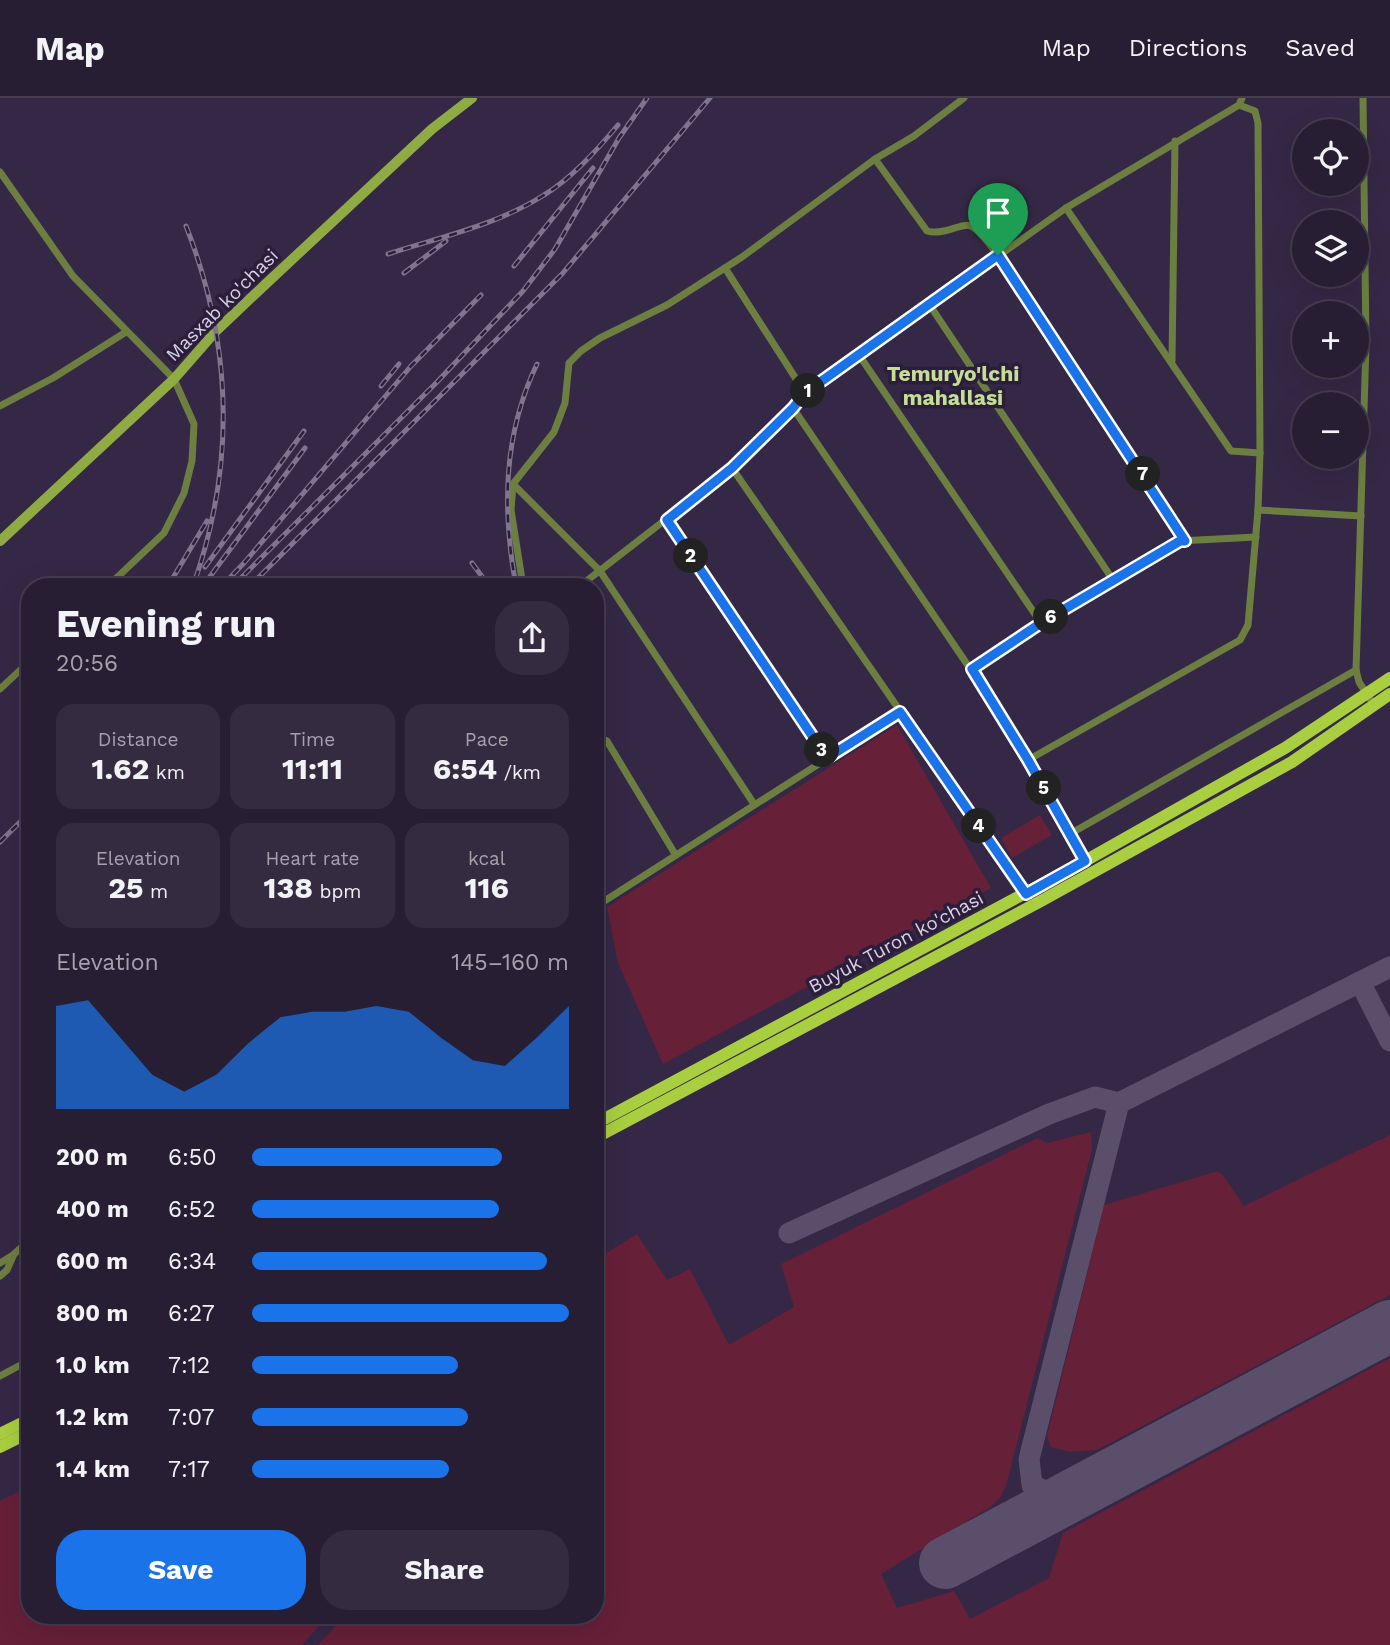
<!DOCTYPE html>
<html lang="en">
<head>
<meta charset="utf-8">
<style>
	body { margin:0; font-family:"Work Sans",sans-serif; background:#342b40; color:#f1f3f6; height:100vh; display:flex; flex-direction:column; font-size:26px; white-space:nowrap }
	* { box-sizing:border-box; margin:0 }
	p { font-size:23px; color:#a5a2ac }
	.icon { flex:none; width:38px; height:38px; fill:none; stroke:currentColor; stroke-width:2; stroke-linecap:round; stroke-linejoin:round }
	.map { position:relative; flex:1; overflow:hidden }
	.side { position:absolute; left:21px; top:480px; width:583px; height:1046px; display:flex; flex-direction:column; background:#281e34; border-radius:28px; box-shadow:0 7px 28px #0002,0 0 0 2px #443c4f }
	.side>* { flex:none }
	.fabs { position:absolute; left:1292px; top:21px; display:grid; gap:14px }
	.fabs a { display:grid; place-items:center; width:77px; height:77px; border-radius:50%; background:#281e34; box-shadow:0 7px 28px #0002,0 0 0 2px #443c4f; font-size:35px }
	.pin { position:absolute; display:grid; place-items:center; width:60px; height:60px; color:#fff; margin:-72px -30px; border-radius:50% 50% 50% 0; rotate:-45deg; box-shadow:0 0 7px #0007 }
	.pin .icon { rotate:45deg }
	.km { position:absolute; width:35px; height:35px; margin:-18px; border-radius:50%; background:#222; color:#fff; font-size:19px; line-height:35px; text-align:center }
	.round { display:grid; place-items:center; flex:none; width:74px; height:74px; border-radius:28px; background:#342b40 }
	.overview { display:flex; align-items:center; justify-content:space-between; height:119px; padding:0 35px }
	h1 { font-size:38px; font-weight:700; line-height:52px }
	.stats { display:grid; grid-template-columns:repeat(3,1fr); gap:10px; height:119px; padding:7px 35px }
	.stats div { display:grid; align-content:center; border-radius:18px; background:#342b40; text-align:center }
	.stats b { font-size:30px; font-weight:700 }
	.stats small { font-size:19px; font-weight:400 }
	.stats p { font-size:19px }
	.chart { height:196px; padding:14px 35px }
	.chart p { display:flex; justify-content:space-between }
	.chart svg { width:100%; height:126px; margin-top:7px; fill:#1a73e8; opacity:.7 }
	.primary-button { display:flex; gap:14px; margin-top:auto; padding:14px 35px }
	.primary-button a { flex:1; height:80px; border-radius:28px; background:#1a73e8; color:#fff; font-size:28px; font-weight:700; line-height:80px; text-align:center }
	.primary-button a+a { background:#342b40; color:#f1f3f6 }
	ul { padding:0 35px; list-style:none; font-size:23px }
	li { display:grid; grid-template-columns:112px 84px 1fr; align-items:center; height:52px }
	li i { height:18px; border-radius:9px; background:#1a73e8 }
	header { display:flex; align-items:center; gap:42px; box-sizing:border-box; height:98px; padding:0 35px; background:#281e34; border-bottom:2px solid #443c4f }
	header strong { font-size:33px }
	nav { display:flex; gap:38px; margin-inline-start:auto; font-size:24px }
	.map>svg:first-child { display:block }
	.green { fill:#662038 }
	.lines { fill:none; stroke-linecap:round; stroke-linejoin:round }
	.taxiway { stroke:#5a4e6a; stroke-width:21 }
	.runway { stroke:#5a4e6a; stroke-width:52 }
	.minor { stroke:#6c7f41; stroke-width:7 }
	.secondary { stroke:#8eac43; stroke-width:10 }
	.primary { stroke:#a9cf41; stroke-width:12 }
	.rail-casing { stroke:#80758f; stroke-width:5 }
	.rail { stroke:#2b1e3b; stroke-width:2.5; stroke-dasharray:8; stroke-linecap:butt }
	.route-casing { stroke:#fff; stroke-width:14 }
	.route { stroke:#1a73e8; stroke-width:9 }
	.labels { text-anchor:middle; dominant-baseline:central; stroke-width:7; stroke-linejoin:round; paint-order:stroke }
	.street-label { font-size:19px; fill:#d9d1e5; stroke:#2b1e3b }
	.neighbourhood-label { font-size:21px; font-weight:bold; fill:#c5dd94; stroke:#2b1e3b }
</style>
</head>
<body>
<header>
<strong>Map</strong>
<nav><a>Map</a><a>Directions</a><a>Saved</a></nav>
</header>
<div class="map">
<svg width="1390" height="1547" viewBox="0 0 1390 1547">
	<rect width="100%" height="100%" fill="#352846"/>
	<g class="green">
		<path d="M897 627 991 790 663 966 618 865 607 809Z"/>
		<path d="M1040 717 1052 737 1012 760 1001 740Z"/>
		<path d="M1091 1034 1092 1051 1006 1388 1000 1400 990 1409 881 1476 897 1510 954 1493 970 1521 1049 1480 1063 1435 1390 1260V1547H318L346 1517H595V1162L637 1136 667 1182 690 1171 729 1247 794 1209 781 1166 1038 1040 1047 1045Z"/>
		<path d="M1390 1037V1197L1097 1352 1070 1354 1051 1349 1047 1338 1104 1107 1218 1073 1223 1077 1244 1108Z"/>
		<path d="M30 1388V1517H329L302 1547H0V1403Z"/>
	</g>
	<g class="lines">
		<g class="taxiway">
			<path d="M1360 884 1390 943"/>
			<path d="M789 1135 1049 1016 1095 999 1119 1005 1390 869"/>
			<path d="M1074 1396H1051L1032 1387 1029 1361 1119 1005"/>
		</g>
		<path class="runway" d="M945 1465 1390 1228"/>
		<g class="minor">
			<path d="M1363 0 1366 247 1356 572 1359 584 1374 607"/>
			<path d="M875 61 927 133C944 138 962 124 971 128 981 133 991 149 998 157L1185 443"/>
			<path d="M0 74 73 178 174 281 194 326 192 363 184 395 164 435 108 488"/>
			<path d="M1066 110 1231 353 1260 355"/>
			<path d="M725 170 805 295"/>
			<path d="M929 206 1113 482"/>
			<path d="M859 257 1041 525"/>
			<path d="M1172 263 1175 43"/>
			<path d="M0 308 53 280 126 234"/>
			<path d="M793 310 1005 622 1085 763"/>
			<path d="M732 370 1026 795"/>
			<path d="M513 386 600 473 754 706"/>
			<path d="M1258 412 1361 418"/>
			<path d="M667 422 827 660"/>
			<path d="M523 488 511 412 513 386 554 334 565 305 569 265 581 253 600 240 667 207 742 159 875 61 914 38 964 0"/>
			<path d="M580 488 732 370 805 295 1066 110 1239 7"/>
			<path d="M972 571 1041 525 1179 443 1256 439"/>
			<path d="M0 591 30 563"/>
			<path d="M595 644 602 641 607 643 675 756"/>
			<path d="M1028 662 1240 542 1248 527 1258 412 1260 355 1258 25 1255 13 1239 7 1242 0"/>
			<path d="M1070 736 1356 572"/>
			<path d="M595 809 900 614"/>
			<path d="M0 1165 13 1157"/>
			<path d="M0 1178 7 1172 14 1156 30 1142"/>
			<path d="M0 1278 30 1262"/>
		</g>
		<path class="secondary" d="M0 443 174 281 216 233 270 182 432 31 472 0"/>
		<g class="primary">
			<path d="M595 1026 1085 763 1285 650 1390 580"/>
			<path d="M595 1040 1041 803 1292 664 1390 596"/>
			<path d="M0 1336 30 1321"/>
			<path d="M0 1349 30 1334"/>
		</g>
		<g class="rail-casing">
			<g id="rail">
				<path d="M186 128C233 248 236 367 193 488"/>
				<path d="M388 156C441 139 497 127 544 97 572 80 597 52 618 27"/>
				<path d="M514 168 593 70"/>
				<path d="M404 175 446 143"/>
				<path d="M381 288 399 266"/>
				<path d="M472 465 489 488"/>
				<path d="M205 469 304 333"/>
				<path d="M168 488 207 423"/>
				<path d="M203 488 305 350"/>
				<path d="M222 488 244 465 411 268 481 197"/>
				<path d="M233 488 437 284 523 193 555 151 619 40 647 0"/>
				<path d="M250 488 562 176 710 0"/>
				<path d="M516 488C502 412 503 337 537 266"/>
				<path d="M0 744 30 714"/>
			</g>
		</g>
		<use href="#rail" class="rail"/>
	</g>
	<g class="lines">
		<g class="route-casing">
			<path id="route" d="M998 157 1185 443H1180L1041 525 972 571 1028 662 1085 763 1026 796 900 614 827 660 667 422 732 370 793 310 805 295Z"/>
		</g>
		<use href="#route" class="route"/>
	</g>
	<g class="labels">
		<g class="street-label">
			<text transform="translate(222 207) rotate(-45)">Masxab ko'chasi</text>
			<text transform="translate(896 844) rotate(-28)">Buyuk Turon ko'chasi</text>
		</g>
		<g class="neighbourhood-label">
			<text x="953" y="275">Temuryo'lchi<tspan x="953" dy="24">mahallasi</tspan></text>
		</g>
	</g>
</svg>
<div class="fabs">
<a><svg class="icon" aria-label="locate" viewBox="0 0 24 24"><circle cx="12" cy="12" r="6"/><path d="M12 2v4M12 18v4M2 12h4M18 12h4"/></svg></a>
<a><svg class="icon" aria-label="layers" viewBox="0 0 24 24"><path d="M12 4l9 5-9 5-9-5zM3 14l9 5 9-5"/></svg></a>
<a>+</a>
<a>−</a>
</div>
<div class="pin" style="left:998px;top:157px;background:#1e9e55"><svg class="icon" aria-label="arrive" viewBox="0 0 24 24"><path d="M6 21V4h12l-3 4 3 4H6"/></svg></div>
<b class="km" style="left:808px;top:293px">1</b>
<b class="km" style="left:691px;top:458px">2</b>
<b class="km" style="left:822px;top:652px">3</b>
<b class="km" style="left:979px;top:728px">4</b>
<b class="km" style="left:1044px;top:690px">5</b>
<b class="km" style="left:1051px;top:519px">6</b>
<b class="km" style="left:1143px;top:376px">7</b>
<section class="side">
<div class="overview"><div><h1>Evening run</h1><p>20:56</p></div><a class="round"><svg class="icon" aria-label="share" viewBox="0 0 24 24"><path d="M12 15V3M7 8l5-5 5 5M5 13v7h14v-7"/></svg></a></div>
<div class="stats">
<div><p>Distance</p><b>1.62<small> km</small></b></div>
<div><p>Time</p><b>11:11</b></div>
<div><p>Pace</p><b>6:54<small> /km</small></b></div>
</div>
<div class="stats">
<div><p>Elevation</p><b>25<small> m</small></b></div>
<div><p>Heart rate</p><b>138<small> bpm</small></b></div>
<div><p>kcal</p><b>116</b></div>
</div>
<div class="chart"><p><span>Elevation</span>145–160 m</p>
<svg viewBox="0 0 160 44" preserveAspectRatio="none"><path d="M0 44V8L10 6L20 19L30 32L40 38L50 32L60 21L70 12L80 10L90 10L100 8L110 10L120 19L130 27L140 29L150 19L160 8V44z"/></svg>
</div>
<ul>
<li><b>200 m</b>6:50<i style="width:79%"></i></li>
<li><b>400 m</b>6:52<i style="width:78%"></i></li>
<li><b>600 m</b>6:34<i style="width:93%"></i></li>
<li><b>800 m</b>6:27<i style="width:100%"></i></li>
<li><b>1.0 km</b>7:12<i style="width:65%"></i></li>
<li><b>1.2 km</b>7:07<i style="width:68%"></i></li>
<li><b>1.4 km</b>7:17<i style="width:62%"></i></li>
</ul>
<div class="primary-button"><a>Save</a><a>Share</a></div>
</section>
</div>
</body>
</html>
